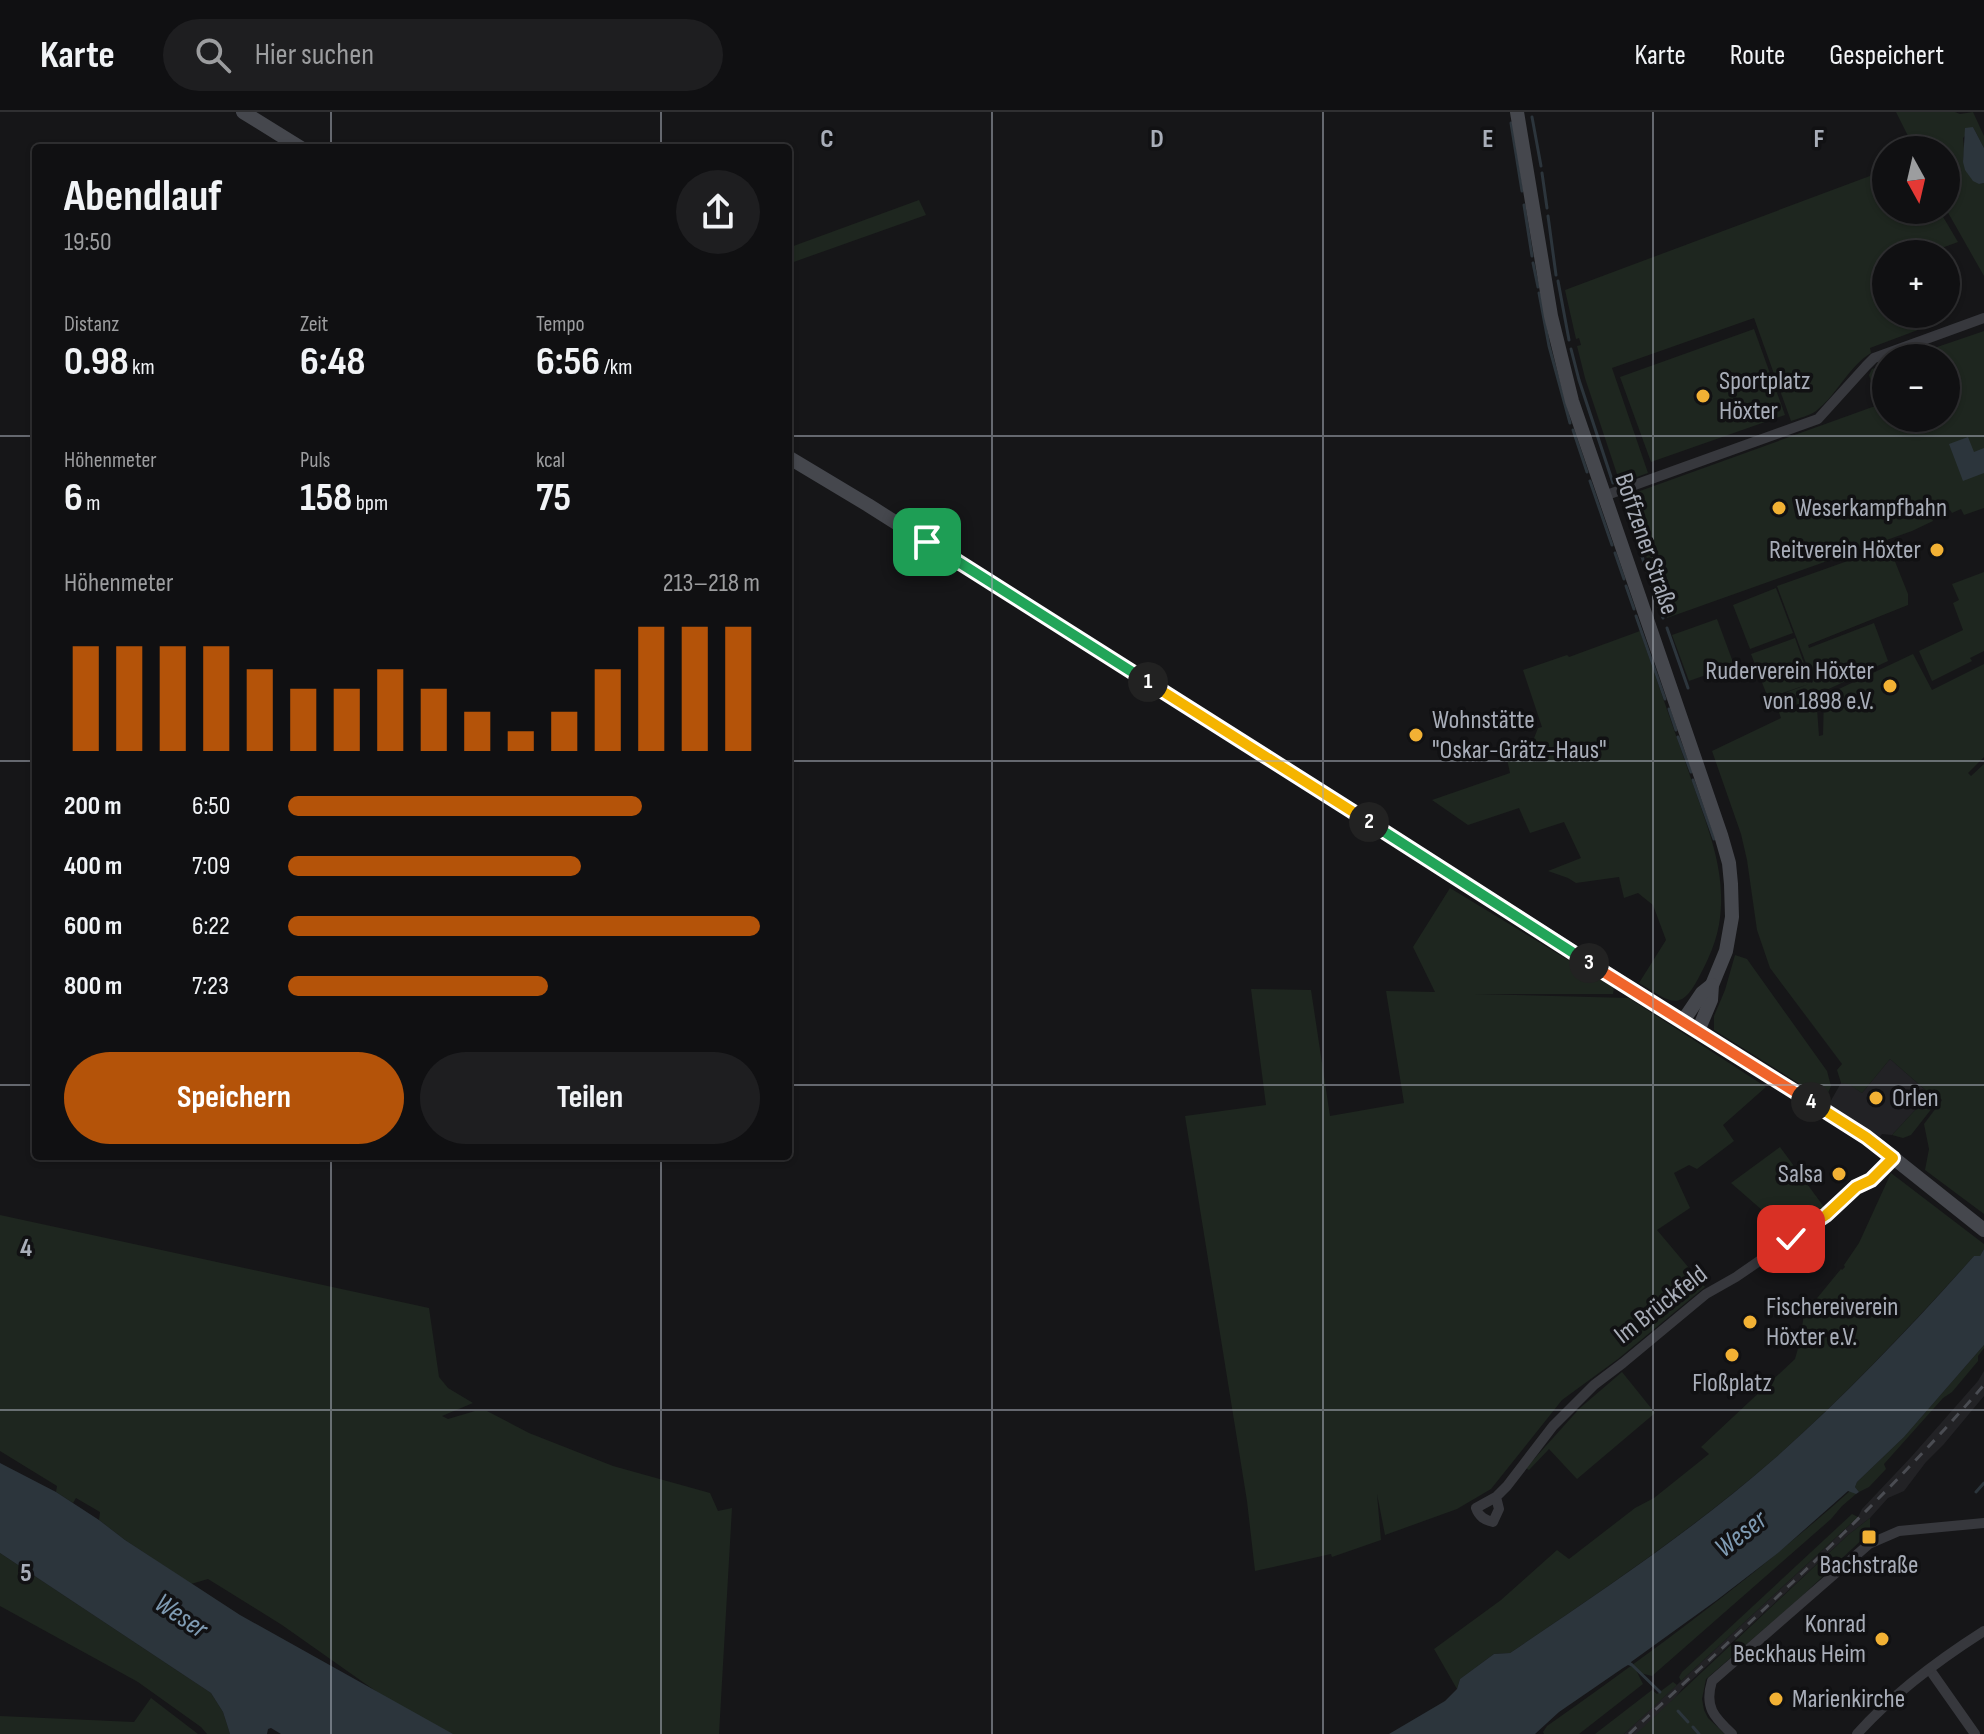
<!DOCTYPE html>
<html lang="de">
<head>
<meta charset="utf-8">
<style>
	body { margin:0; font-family:"Sofia Sans Condensed",sans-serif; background:#1e1e20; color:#f1f3f6; height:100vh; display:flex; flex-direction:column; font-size:30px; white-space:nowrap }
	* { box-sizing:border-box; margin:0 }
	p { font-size:26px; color:#9c9d9f }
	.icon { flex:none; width:44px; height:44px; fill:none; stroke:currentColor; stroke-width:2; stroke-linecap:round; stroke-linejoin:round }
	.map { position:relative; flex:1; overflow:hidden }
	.drawer { position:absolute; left:32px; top:32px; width:760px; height:1016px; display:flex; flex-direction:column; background:#101012; border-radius:8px; box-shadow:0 2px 6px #0004,0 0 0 2px #303032 }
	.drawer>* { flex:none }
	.needle { width:52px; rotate:172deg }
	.controls { position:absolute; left:1872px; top:24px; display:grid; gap:16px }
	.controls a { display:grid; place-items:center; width:88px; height:88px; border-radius:50%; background:#101012; box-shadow:0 2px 6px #0004,0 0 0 2px #303032; font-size:40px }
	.pin { position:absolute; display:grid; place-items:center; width:68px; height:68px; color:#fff; margin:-34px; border-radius:16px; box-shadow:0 4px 12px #0006 }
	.km { position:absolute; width:40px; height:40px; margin:-20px; border-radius:50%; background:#222; color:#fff; font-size:22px; line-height:40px; text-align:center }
	.round { display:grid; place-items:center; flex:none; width:84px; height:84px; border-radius:42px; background:#1e1e20 }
	.summary { display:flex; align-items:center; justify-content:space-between; height:136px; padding:0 32px }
	h1 { font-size:44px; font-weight:700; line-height:60px }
	.stats { display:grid; grid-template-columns:repeat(3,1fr); gap:12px; height:136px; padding:8px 32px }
	.stats div { display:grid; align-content:center }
	.stats b { font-size:40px; font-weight:700 }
	.stats small { font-size:22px; font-weight:400 }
	.stats p { font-size:22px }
	.chart { height:224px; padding:16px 32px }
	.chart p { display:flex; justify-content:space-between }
	.chart svg { width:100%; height:144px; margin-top:8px; stroke:#b45309; stroke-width:6 }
	.action { display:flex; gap:16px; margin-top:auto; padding:16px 32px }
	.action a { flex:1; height:92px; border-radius:48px; background:#b45309; color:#fff; font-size:32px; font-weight:700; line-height:92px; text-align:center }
	.action a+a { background:#1e1e20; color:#f1f3f6 }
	ul { padding:0 32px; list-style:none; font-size:26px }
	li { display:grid; grid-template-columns:128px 96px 1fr; align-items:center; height:60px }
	li i { height:20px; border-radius:10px; background:#b45309 }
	header { display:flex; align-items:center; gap:48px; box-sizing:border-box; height:112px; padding:0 40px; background:#101012; border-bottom:2px solid #303032 }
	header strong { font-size:38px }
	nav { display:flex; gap:44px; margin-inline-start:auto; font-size:28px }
	.search { width:560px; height:72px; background:#1e1e20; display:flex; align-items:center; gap:20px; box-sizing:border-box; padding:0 28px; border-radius:44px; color:#9c9d9f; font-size:30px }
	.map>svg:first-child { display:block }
	.built { fill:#222225 }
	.green { fill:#1e261f }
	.water { fill:#2c353c }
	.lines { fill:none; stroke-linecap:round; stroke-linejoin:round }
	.stream { stroke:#2c353c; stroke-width:3 }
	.street { stroke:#37383d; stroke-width:10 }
	.secondary { stroke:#45474d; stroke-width:14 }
	.rail { stroke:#4a4c52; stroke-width:3; stroke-dasharray:10 8; stroke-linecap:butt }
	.split-1-casing { stroke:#fff; stroke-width:16 }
	.split-2-casing { stroke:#fff; stroke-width:16 }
	.split-3-casing { stroke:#fff; stroke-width:16 }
	.split-4-casing { stroke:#fff; stroke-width:16 }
	.split-5-casing { stroke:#fff; stroke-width:16 }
	.split-1 { stroke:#22a559; stroke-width:10 }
	.split-2 { stroke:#f5b400; stroke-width:10 }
	.split-3 { stroke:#22a559; stroke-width:10 }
	.split-4 { stroke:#f0652b; stroke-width:10 }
	.split-5 { stroke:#f5b400; stroke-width:10 }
	.grid { fill:none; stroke:#a8adb8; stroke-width:2; stroke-opacity:0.55 }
	.poi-dot { fill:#f2b134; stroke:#111113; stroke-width:3 }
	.labels { text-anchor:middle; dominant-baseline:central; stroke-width:7; stroke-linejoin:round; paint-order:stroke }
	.poi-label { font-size:26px; fill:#a8adb8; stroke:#111113; text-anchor:start }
	.street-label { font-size:26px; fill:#a8adb8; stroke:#111113 }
	.water-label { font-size:28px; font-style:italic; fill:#7f9bb3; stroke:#111113 }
	.grid-label { font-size:26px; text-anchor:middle; font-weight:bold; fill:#a8adb8; stroke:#111113; stroke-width:7; stroke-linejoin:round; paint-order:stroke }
</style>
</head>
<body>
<header>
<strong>Karte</strong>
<div class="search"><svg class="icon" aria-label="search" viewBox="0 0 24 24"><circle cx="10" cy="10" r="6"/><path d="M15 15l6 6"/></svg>Hier suchen</div>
<nav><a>Karte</a><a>Route</a><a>Gespeichert</a></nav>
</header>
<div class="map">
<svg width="1984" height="1622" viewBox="0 0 1984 1622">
	<rect width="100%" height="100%" fill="#161618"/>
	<g class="built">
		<path d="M1890 947 1930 982 1892 1023 1882 1022 1880 1025 1829 992 1841 971H1848L1862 981Z"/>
		<path d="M1984 1259V1284L1944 1332 1926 1350 1904 1379 1888 1386 1870 1406 1848 1423 1682 1577 1647 1622H1624L1858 1405 1862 1397 1912 1344 1978 1269Z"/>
	</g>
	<g class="green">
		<path d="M1896 0H1955L1960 2 1973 0 1984 24V36L1973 15 1963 26 1964 37 1963 50 1979 72 1984 71V164L1946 97V38H1915Z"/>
		<path d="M1886 58V98H1939L1958 130 1925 142H1886V202H1927L1931 213 1870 236 1871 241C1848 255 1837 283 1816 299 1809 304 1799 306 1791 309L1754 206 1612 256 1648 361 1620 371 1585 266 1577 234 1581 233 1579 226 1576 227 1565 178Z"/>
		<path d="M919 88 926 103 788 152V136Z"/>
		<path d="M1754 217 1785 303 1651 350 1620 265Z"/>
		<path d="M1984 219V396L1964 403 1961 397 1952 401 1950 398 1947 397 1944 402 1943 399 1931 403 1933 409 1912 419 1667 506 1626 384 1878 293 1869 263 1872 257 1886 253V306H1946V246H1905Z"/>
		<path d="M1884 436 1890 437 1908 482V493L1808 533 1809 536 1874 511 1888 549 1816 583 1819 624 1823 623 1824 584 1913 542 1932 578 1984 552V645L1968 661 1971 664 1984 652V1102L1925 1058 1929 1037 1924 1012 1942 988 1940 986 1911 1023 1903 1026 1892 1023 1930 982 1890 947 1862 981 1848 972 1841 971 1837 958 1842 952 1770 856 1757 818 1747 748 1741 722 1712 639 1781 606 1775 589 1784 587 1782 582 1809 572 1768 586 1751 542 1795 526 1811 571 1813 570 1777 474Z"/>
		<path d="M1984 460V539L1970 546 1972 549 1932 569 1919 539 1963 518 1953 491 1959 488 1952 472Z"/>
		<path d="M1776 476 1793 521 1750 537 1733 493Z"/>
		<path d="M1717 507 1734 553 1689 569 1672 523Z"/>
		<path d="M1640 519C1658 572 1676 623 1694 675 1707 714 1723 752 1721 794 1720 820 1712 841 1700 863 1680 903 1670 889 1639 871L1666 828 1653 793 1638 781 1624 786 1619 765 1576 771 1568 766 1548 759 1581 746 1564 710 1530 721 1519 696 1468 713 1432 688 1510 661 1507 647 1529 639 1538 616 1542 615 1523 558 1567 543 1569 545Z"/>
		<path d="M1450 776 1614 876 1613 882H1475L1629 886 1766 975 1723 1013 1734 1029 1697 1057 1689 1053 1674 1061 1690 1096 1657 1118 1705 1175 1618 1247 1562 1288 1491 1377 1457 1397 1385 1423 1377 1382 1381 1428 1332 1445 1331 1442 1255 1459 1247 1389 1185 1004 1266 993 1251 877 1311 878 1330 1004 1404 991 1386 879 1435 880 1413 835Z"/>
		<path d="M1735 843 1747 847 1827 959 1831 974 1825 988 1714 918V904L1725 878Z"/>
		<path d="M1780 1035 1824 1095 1786 1119 1731 1071Z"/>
		<path d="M1891 1061 1984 1132V1137L1980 1144H1974C1910 1215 1845 1284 1774 1347 1691 1419 1600 1480 1510 1541L1494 1542 1460 1567 1457 1577 1434 1537 1501 1488 1557 1438 1569 1447 1635 1396 1654 1386 1709 1342 1701 1335 1795 1247 1800 1229 1804 1202 1841 1157 1842 1158 1845 1155 1844 1153 1859 1131Z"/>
		<path d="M0 1103 429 1196 439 1265 448 1276 473 1291 442 1304 448 1307 475 1299H487L529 1321 613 1354 710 1381 718 1399 732 1396 719 1622H441L374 1589 377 1580 282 1513 208 1467 191 1472 125 1428 99 1408 100 1400 76 1386 73 1391 56 1380 57 1374 0 1339Z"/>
		<path d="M1984 1233V1236L1978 1244V1249L1952 1280 1943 1286 1884 1352 1886 1357 1869 1375 1859 1380 1855 1375 1857 1370 1904 1325Z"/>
		<path d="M1622 1260 1655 1301 1577 1367 1549 1337 1529 1358 1526 1356 1580 1296Z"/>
		<path d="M1851 1378 1856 1382 1842 1394 1831 1407 1652 1564 1640 1561 1635 1556 1643 1572 1579 1622H1544L1543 1620 1547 1614C1652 1540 1755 1464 1851 1378Z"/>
		<path d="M1852 1402 1858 1405 1681 1569 1679 1565 1682 1560Z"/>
		<path d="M1870 1406V1420L1800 1486 1706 1567 1702 1587 1704 1598 1708 1606 1725 1622H1636L1848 1423Z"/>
		<path d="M0 1441 211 1581 223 1600 230 1622H207L201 1615 138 1570 0 1494Z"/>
		<path d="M1673 1570 1677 1573 1624 1622H1595L1652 1578 1657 1582Z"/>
		<path d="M151 1586 198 1622H0V1604L134 1610Z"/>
	</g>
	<g class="water">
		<path d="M1973 15 1984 36V71L1979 72 1973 69 1965 58 1963 50 1965 16Z"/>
		<path d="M1968 325 1974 340 1984 336V361L1963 369 1949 332Z"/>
		<path d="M1984 1137V1233L1904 1325 1857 1370 1855 1375 1859 1380 1856 1382 1848 1379 1778 1441 1717 1488 1631 1550V1554L1628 1553 1623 1556 1559 1600 1535 1622H1389L1445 1589 1457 1577 1460 1567 1494 1542 1510 1541C1600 1480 1692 1419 1774 1347 1845 1284 1911 1215 1974 1144H1980Z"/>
		<path d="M0 1351 56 1380 99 1408 125 1428 240 1503 453 1622H281L271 1616 268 1617 267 1622H230L223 1600 211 1581 0 1441Z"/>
	</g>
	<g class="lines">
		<g class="stream">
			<path d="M1532 5 1541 54"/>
			<path d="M1511 11 1522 79"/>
			<path d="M1542 61 1547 96"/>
			<path d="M1524 93 1532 144"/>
			<path d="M1548 104 1556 163"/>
			<path d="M1533 151 1538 175"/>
			<path d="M1558 169 1569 228"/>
			<path d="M1539 181 1549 234 1570 311"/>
			<path d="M1571 237 1579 268 1613 371"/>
			<path d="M1573 318 1587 360"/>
			<path d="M1590 369 1612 433"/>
			<path d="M1626 398 1663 506"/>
			<path d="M1615 441 1624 467"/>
			<path d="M1626 474 1634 497"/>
			<path d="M1636 504 1665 587"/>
			<path d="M1667 516 1688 576"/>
			<path d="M1669 597 1676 618"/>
			<path d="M1678 625 1691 660"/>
			<path d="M1693 668 1714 727"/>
			<path d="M1976 1380 1984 1371"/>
			<path d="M1631 1552 1660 1580"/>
			<path d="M1678 1599 1688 1610"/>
			<path d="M1693 1615 1699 1622"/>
		</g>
		<g class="street">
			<path d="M1604 384 1818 307 1866 254 1874 246 1984 206"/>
			<path d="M1496 1385 1499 1397 1493 1410C1485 1408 1479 1405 1476 1396L1496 1385 1507 1374 1553 1314 1594 1273 1623 1251 1706 1182 1736 1165 1826 1103 1856 1075 1871 1068 1893 1046"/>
			<path d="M1930 1558 1975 1622"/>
			<path d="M1732 1622C1714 1605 1704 1595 1712 1569L1869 1432 1899 1419 1984 1411"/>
			<path d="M1857 1622C1892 1583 1940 1547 1984 1519"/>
		</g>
		<g class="secondary">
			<path d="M243 0 301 36"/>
			<path d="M1517 0 1551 204 1572 289 1721 723 1729 751 1731 772 1732 805 1726 839 1712 873 1711 888 1698 919"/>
			<path d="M788 345 868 393 1845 1012 1876 1032 1984 1118"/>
			<path d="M1683 909 1702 881 1712 873"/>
		</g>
		<path class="rail" d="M1629 1622C1751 1509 1875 1399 1984 1273"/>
	</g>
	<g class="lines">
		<g class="split-1-casing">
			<path id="split-1" d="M927 430 1148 570"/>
		</g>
		<g class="split-2-casing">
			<path id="split-2" d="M1148 570 1369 710"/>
		</g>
		<g class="split-3-casing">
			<path id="split-3" d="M1369 710 1589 851"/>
		</g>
		<g class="split-4-casing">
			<path id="split-4" d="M1589 851 1811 990"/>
		</g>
		<g class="split-5-casing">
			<path id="split-5" d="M1791 1127 1826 1103 1856 1075 1871 1068 1893 1046 1866 1025 1811 990"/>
		</g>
		<use href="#split-1" class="split-1"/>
		<use href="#split-2" class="split-2"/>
		<use href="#split-3" class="split-3"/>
		<use href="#split-4" class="split-4"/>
		<use href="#split-5" class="split-5"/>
	</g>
	<path class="grid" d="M331 0V36M661 0V36M992 0V1622M1323 0V1622M1653 0V1622M0 324H36M788 324H1984M0 649H36M788 649H1984M0 973H36M788 973H1984M331 1044V1622M661 1044V1622M0 1298H1984"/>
	<g class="poi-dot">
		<circle cx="1703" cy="284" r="8"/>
		<circle cx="1779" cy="396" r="8"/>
		<circle cx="1937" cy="438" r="8"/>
		<circle cx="1890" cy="574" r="8"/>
		<circle cx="1416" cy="623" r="8"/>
		<circle cx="1876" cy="986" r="8"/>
		<circle cx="1839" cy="1062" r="8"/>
		<circle cx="1750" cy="1210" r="8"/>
		<circle cx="1732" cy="1243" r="8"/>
		<rect x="1861" y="1417" width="16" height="16" rx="4"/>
		<circle cx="1882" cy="1527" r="8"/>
		<circle cx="1776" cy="1587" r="8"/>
	</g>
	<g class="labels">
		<g class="poi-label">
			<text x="1719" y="269">Sportplatz<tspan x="1719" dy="30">Höxter</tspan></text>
			<text x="1795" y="396">Weserkampfbahn</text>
			<text x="1921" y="438" text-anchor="end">Reitverein Höxter</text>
			<text x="1874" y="559" text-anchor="end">Ruderverein Höxter<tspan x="1874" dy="30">von 1898 e.V.</tspan></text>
			<text x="1432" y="608">Wohnstätte<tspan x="1432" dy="30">"Oskar-Grätz-Haus"</tspan></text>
			<text x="1892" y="986">Orlen</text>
			<text x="1823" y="1062" text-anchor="end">Salsa</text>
			<text x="1766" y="1195">Fischereiverein<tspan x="1766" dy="30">Höxter e.V.</tspan></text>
			<text x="1732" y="1271" text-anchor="middle">Floßplatz</text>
			<text x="1869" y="1453" text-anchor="middle">Bachstraße</text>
			<text x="1866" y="1512" text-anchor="end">Konrad<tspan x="1866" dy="30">Beckhaus Heim</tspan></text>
			<text x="1792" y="1587">Marienkirche</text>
		</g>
		<g class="street-label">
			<text transform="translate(1646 432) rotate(71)">Boffzener Straße</text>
			<text transform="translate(1661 1193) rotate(-38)">Im Brückfeld</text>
		</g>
		<g class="water-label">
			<text transform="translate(1741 1422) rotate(-38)">Weser</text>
			<text transform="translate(181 1504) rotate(34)">Weser</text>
		</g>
	</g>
	<g class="grid-label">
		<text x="827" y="35">C</text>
		<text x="1157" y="35">D</text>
		<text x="1488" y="35">E</text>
		<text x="1819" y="35">F</text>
		<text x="26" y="1144">4</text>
		<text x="26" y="1469">5</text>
	</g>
</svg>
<div class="controls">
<a><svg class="needle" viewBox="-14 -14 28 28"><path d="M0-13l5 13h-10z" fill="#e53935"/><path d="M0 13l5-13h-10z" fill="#9c9d9f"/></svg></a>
<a>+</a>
<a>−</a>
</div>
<div class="pin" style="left:927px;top:430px;background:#1e9e55"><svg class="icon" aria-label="arrive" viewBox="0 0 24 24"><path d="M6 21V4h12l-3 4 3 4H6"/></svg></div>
<div class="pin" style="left:1791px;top:1127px;background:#d93025"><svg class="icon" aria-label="check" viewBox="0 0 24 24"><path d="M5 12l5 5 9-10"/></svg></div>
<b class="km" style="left:1148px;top:570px">1</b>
<b class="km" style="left:1369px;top:710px">2</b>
<b class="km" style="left:1589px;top:851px">3</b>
<b class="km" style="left:1811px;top:990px">4</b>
<section class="drawer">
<div class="summary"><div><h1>Abendlauf</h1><p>19:50</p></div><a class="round"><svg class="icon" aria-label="share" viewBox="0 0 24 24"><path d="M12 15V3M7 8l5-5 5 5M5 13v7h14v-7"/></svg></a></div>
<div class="stats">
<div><p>Distanz</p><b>0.98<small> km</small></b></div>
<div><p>Zeit</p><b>6:48</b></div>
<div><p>Tempo</p><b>6:56<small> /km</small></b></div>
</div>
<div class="stats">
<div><p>Höhenmeter</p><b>6<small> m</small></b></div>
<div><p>Puls</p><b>158<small> bpm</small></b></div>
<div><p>kcal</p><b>75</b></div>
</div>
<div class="chart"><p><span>Höhenmeter</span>213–218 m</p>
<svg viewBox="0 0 160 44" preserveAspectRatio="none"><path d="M5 44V12M15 44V12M25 44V12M35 44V12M45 44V19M55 44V25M65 44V25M75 44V19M85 44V25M95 44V32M105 44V38M115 44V32M125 44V19M135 44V6M145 44V6M155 44V6"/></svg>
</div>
<ul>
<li><b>200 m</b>6:50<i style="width:75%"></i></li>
<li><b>400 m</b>7:09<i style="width:62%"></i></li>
<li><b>600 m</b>6:22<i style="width:100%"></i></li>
<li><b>800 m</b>7:23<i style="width:55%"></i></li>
</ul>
<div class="action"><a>Speichern</a><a>Teilen</a></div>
</section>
</div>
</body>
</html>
